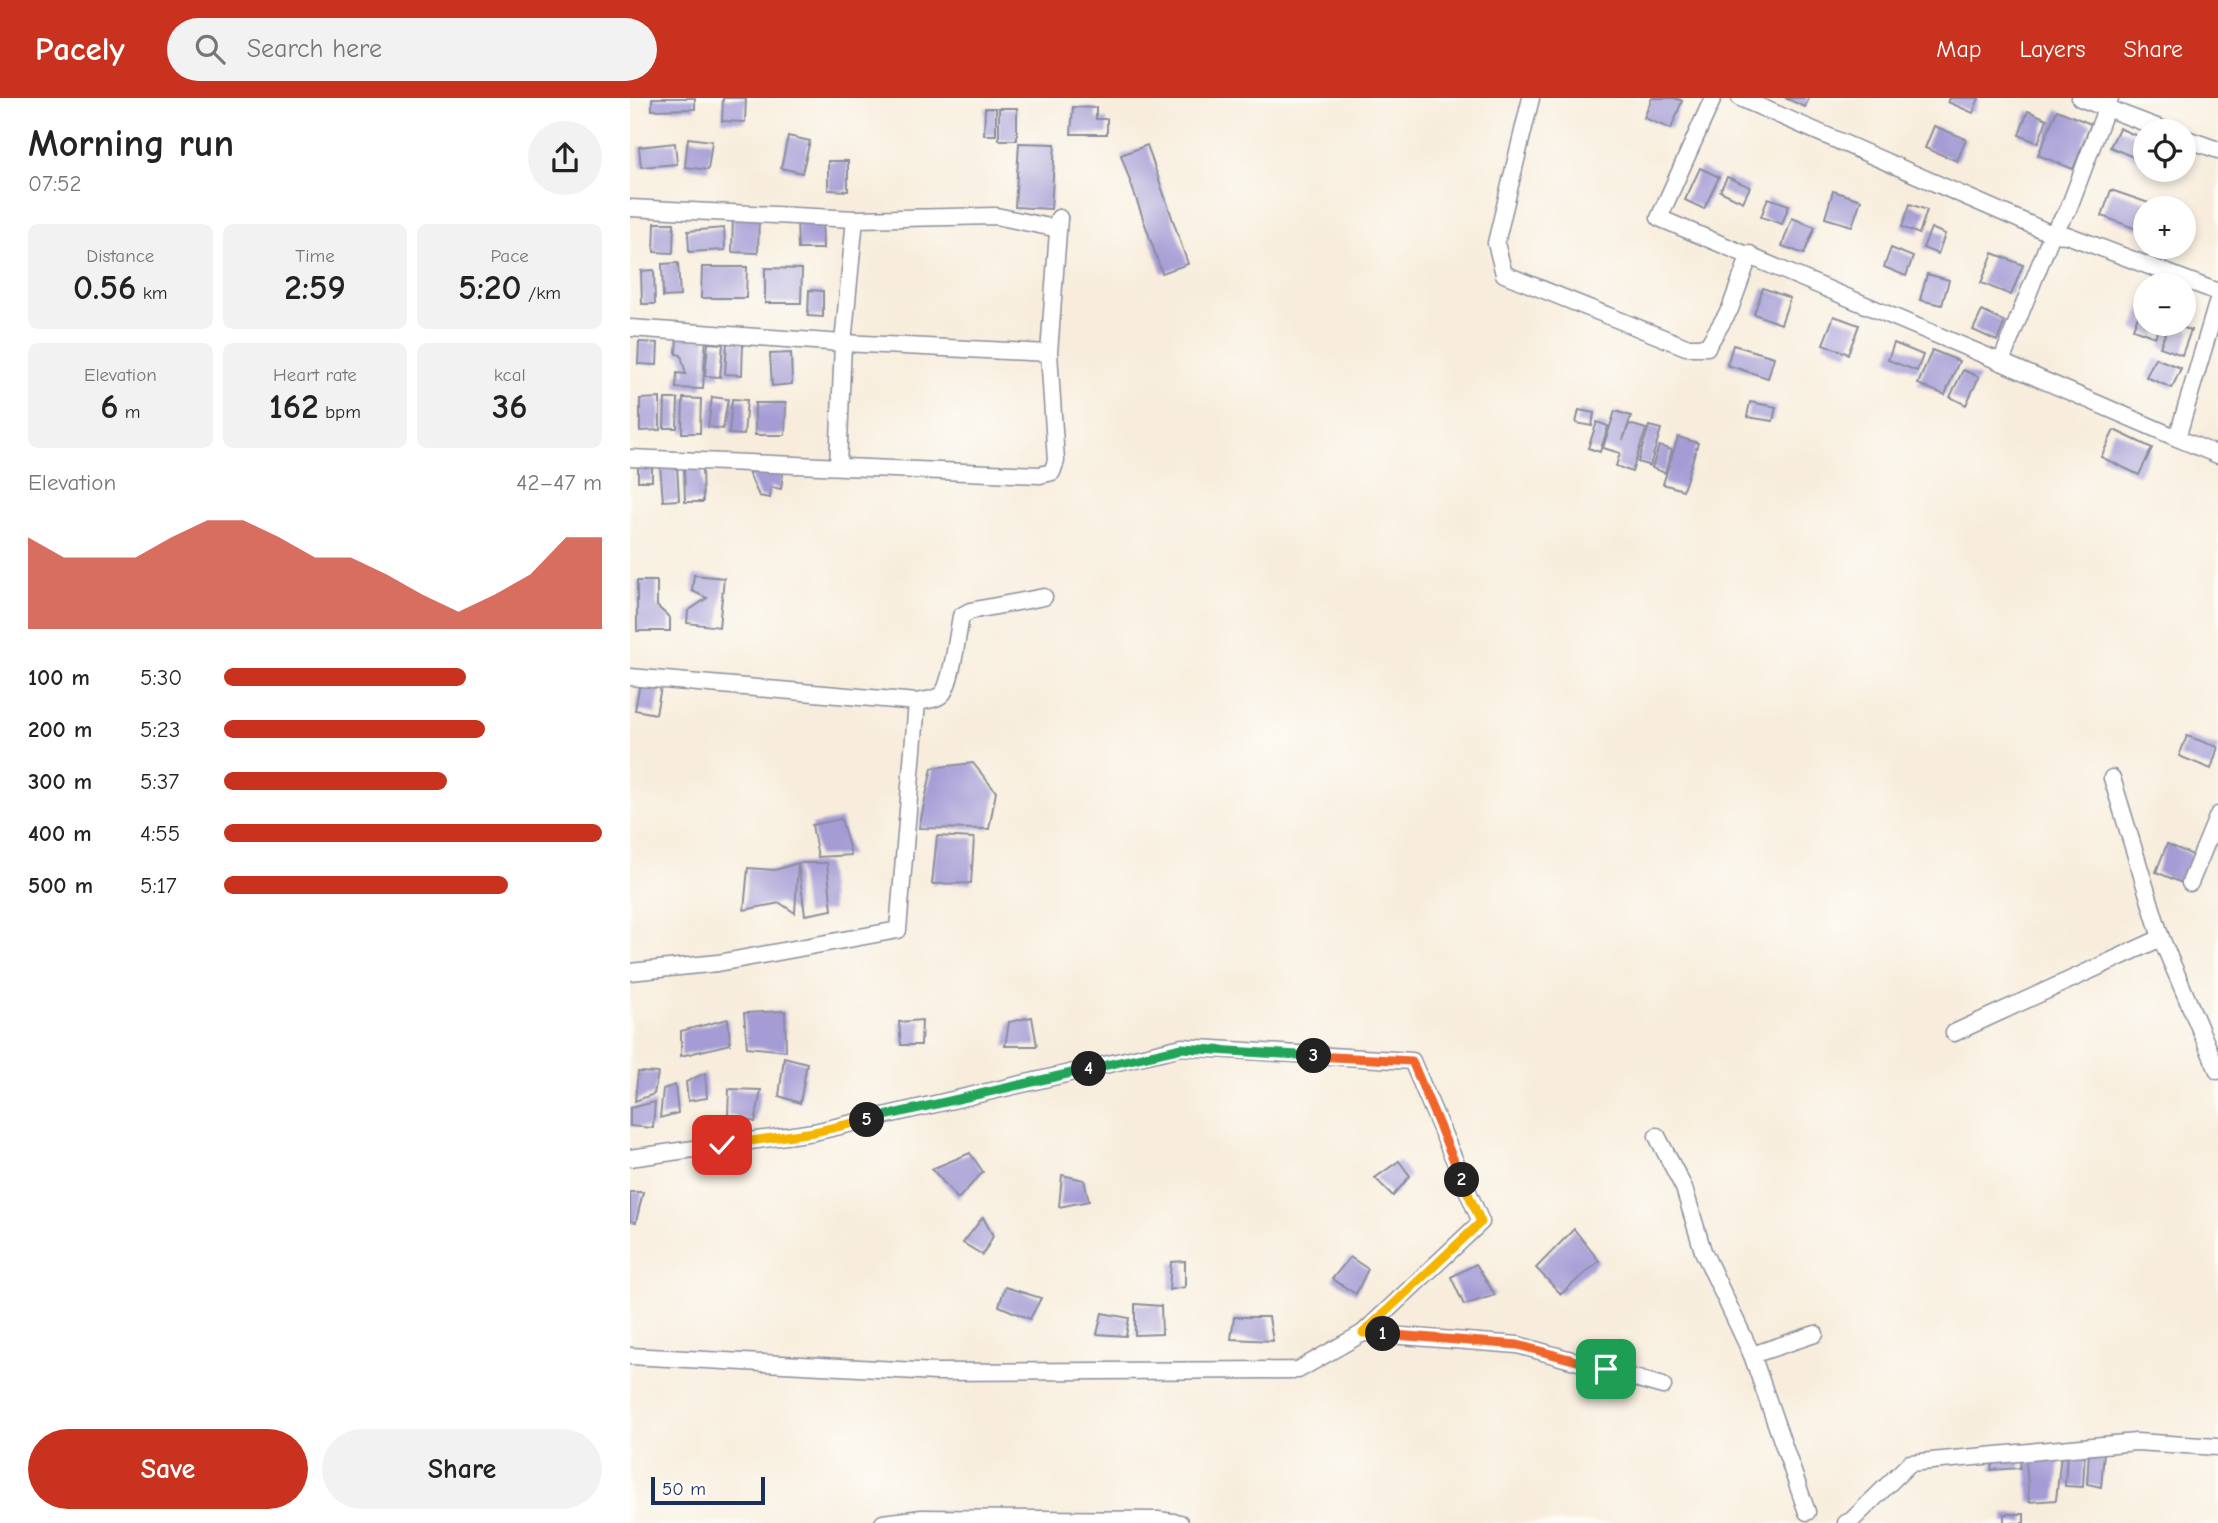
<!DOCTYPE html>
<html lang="en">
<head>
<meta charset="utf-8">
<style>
	body { margin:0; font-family:"Comic Neue",sans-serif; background:#f2f2f2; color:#222; height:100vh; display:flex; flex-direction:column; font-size:26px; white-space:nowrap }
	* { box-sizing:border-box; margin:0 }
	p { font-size:23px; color:#767676 }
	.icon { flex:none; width:38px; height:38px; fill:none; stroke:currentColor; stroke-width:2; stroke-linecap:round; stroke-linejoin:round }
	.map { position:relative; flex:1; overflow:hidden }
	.drawer { display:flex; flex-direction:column; background:#fff; width:630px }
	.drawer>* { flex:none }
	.tools { position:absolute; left:1503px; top:21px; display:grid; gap:14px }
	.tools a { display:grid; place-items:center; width:63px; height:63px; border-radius:50%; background:#fff; box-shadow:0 4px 10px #0003; font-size:35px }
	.scale { position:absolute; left:21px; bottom:18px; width:114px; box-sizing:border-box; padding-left:7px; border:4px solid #1b2f5e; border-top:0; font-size:19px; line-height:24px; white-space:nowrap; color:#1b2f5e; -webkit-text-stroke:5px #fdfcf7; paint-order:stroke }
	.pin { position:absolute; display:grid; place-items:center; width:60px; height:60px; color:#fff; margin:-30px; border-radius:14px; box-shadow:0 4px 10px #0006 }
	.km { position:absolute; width:35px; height:35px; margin:-18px; border-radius:50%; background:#222; color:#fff; font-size:19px; line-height:35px; text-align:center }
	.round { display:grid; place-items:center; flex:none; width:74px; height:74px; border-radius:37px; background:#f2f2f2 }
	.head { display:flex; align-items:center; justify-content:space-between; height:119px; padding:0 28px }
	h1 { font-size:38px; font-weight:700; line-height:52px }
	.figures { display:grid; grid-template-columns:repeat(3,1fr); gap:10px; height:119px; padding:7px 28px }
	.figures div { display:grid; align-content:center; border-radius:10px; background:#f2f2f2; text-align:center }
	.figures b { font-size:35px; font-weight:700 }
	.figures small { font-size:19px; font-weight:400 }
	.figures p { font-size:19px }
	.chart { height:196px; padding:14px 28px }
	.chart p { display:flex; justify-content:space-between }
	.chart svg { width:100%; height:126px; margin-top:7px; fill:#c8321e; opacity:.7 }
	.cta { display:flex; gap:14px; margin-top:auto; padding:14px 28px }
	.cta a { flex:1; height:80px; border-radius:42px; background:#c8321e; color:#fff; font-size:28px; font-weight:700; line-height:80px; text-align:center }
	.cta a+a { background:#f2f2f2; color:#222 }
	ul { padding:0 28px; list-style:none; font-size:23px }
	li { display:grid; grid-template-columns:112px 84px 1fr; align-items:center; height:52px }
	li i { height:18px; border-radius:9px; background:#c8321e }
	header { display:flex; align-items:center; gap:42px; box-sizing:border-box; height:98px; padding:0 35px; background:#c8321e; color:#fff }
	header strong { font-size:33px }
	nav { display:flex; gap:38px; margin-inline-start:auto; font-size:24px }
	.search { width:490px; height:63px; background:#f2f2f2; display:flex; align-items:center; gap:18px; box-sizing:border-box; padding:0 24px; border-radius:38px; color:#767676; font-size:26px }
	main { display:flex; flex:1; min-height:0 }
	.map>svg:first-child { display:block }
	.building { fill:#a59cd5 }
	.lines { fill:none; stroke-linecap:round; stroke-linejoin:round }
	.minor-casing { stroke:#8a8e9d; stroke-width:19 }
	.minor { stroke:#fff; stroke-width:16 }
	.split-1-casing { stroke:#fff; stroke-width:14 }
	.split-2-casing { stroke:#fff; stroke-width:14 }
	.split-3-casing { stroke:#fff; stroke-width:14 }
	.split-4-casing { stroke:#fff; stroke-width:14 }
	.split-5-casing { stroke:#fff; stroke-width:14 }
	.split-6-casing { stroke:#fff; stroke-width:14 }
	.split-1 { stroke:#f0652b; stroke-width:9 }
	.split-2 { stroke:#f5b400; stroke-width:9 }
	.split-3 { stroke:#f0652b; stroke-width:9 }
	.split-4 { stroke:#22a559; stroke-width:9 }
	.split-5 { stroke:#22a559; stroke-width:9 }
	.split-6 { stroke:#f5b400; stroke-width:9 }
</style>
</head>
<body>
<header>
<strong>Pacely</strong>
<div class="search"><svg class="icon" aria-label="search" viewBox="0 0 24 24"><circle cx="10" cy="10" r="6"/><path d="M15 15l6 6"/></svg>Search here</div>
<nav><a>Map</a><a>Layers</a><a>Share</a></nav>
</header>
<main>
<section class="drawer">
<div class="head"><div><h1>Morning run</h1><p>07:52</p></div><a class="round"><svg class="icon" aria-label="share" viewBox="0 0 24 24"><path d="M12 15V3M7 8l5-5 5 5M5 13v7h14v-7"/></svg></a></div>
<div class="figures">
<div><p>Distance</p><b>0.56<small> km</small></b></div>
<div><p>Time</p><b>2:59</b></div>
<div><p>Pace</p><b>5:20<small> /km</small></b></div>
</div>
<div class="figures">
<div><p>Elevation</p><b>6<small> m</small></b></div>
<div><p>Heart rate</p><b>162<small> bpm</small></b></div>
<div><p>kcal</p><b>36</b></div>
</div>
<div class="chart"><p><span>Elevation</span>42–47 m</p>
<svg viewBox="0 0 160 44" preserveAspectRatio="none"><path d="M0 44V12L10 19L20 19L30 19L40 12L50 6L60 6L70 12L80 19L90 19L100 25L110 32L120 38L130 32L140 25L150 12L160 12V44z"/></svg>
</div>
<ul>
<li><b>100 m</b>5:30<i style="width:64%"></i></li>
<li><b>200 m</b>5:23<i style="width:69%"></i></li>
<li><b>300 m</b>5:37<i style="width:59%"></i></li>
<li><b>400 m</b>4:55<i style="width:100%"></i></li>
<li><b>500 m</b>5:17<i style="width:75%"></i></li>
</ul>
<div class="cta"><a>Save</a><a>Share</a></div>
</section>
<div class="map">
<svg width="1588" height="1425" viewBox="0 0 1588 1425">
	<rect width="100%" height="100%" fill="#fdfcf7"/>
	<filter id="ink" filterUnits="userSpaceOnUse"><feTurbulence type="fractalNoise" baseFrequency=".0143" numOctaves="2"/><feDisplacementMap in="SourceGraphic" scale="14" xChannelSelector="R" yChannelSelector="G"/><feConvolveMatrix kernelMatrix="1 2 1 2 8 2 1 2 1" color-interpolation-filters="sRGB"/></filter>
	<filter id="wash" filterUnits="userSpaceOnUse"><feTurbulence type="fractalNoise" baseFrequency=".00686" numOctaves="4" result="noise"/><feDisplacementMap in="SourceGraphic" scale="28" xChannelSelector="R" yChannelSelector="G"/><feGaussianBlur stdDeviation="1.57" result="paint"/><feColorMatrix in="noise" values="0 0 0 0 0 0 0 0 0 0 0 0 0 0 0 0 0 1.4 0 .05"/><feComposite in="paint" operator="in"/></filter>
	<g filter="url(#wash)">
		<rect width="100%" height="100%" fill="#f8eddc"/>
		<g id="blocks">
			<g class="building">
				<path d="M22 0H65V11L22 12Z"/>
				<path d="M93 0H116L115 24 92 23Z"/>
				<path d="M1022 0H1045L1052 3 1041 31 1014 20Z"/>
				<path d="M1155 0H1179L1175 9Z"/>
				<path d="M1320 0H1349L1343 15 1318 4Z"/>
				<path d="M443 9 466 10V21H477V36H441Z"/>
				<path d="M355 10H366V37H354Z"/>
				<rect x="369" y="10" width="18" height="32"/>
				<path d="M1427 12 1461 26 1443 71 1408 57Z"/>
				<path d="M1398 13 1417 21 1408 45 1389 37Z"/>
				<path d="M1304 28 1336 41 1327 63 1295 50Z"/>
				<path d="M1489 30 1516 42V49L1510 62 1480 49Z"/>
				<path d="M158 38 180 43 172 75 151 70Z"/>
				<path d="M58 40 82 43 78 72 55 69Z"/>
				<path d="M45 45 47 66 11 69 9 49Z"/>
				<path d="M389 45 425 46 421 111 385 109Z"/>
				<path d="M517 47 558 166 532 175 491 57Z"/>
				<path d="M198 63H218V93L198 92Z"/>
				<path d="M1070 70 1089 79 1074 111 1055 102Z"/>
				<path d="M1097 79 1120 89 1113 104 1090 93Z"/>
				<path d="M1481 92 1519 105 1509 132 1472 118Z"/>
				<path d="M1203 93 1231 102 1222 128 1195 120Z"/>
				<path d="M1138 100 1159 107 1152 126 1131 119Z"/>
				<path d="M1280 106 1297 112 1289 136 1272 129Z"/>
				<path d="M103 116H129L128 155 102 154Z"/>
				<path d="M192 118 193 151H168L167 119Z"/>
				<path d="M1162 120 1185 129 1174 156 1152 148Z"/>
				<path d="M25 125H44L43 155 24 154Z"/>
				<path d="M94 130 95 152 59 154 58 133Z"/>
				<path d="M1301 130 1315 136 1308 156 1293 150Z"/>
				<path d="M1261 150 1283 159 1276 178 1254 169Z"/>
				<path d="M1363 155 1393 167 1381 197 1351 185Z"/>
				<path d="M48 165 50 198 33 199 32 166Z"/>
				<path d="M72 169H117L116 200H71Z"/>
				<path d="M135 170 172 171 171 205H135Z"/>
				<path d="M24 172 25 206H12L11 173Z"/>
				<path d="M1297 176 1319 182 1312 207 1290 202Z"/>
				<path d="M1133 190 1160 200 1151 226 1124 216Z"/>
				<path d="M179 192 193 193V219L178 218Z"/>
				<path d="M1516 197V226H1530L1525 239 1503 231Z"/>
				<path d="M1352 213 1375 224 1367 243 1343 232Z"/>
				<path d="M1204 218 1229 227 1218 256 1193 246Z"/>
				<path d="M1539 226 1561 232 1552 257 1530 249Z"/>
				<path d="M47 237 76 238 73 291 46 290 47 275 56 276 51 257 46 256Z"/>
				<path d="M9 244 28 245 27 267 8 266Z"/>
				<path d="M97 244H113L112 277 95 276Z"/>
				<path d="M78 245 93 246 90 279 75 278Z"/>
				<path d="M1264 245 1293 257 1287 273 1258 262Z"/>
				<path d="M1103 247 1144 259 1138 280 1097 267Z"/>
				<path d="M1302 252 1329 263 1315 297 1288 286Z"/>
				<path d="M161 255 162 286 142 288 140 256Z"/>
				<path d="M1525 260 1551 270 1542 290 1516 279Z"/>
				<path d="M1333 272 1349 279 1336 307 1320 299Z"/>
				<path d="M82 299 98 301 93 331 78 329Z"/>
				<path d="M30 300V332L10 333V301Z"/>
				<path d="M53 300 71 301 70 335H52Z"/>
				<path d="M35 301H48L47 330H34Z"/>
				<path d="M102 301 117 302 114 337 99 336Z"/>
				<path d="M1120 304 1146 309 1143 323 1117 319Z"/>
				<path d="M125 305H156L155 337H125Z"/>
				<path d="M949 312 964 315 962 328 946 325Z"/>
				<path d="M985 313 1001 318 993 342 999 326 1016 331 1002 374 986 368 990 355 973 350Z"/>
				<path d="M967 324 978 328 970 354 958 350Z"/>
				<path d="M1019 328 1031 331 1020 368 1008 364Z"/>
				<path d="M1484 332 1522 350 1509 377 1471 359Z"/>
				<path d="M1048 339 1068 345 1053 392 1033 386Z"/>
				<path d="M1029 348 1042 352 1035 375 1022 370Z"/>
				<path d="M22 364V383H8V365Z"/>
				<path d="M47 367 49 402 33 403 30 368Z"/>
				<path d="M116 369 153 374 151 391 141 389 140 400 129 398Z"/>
				<path d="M54 370H72L73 404H55Z"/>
				<path d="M64 477 94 480 89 529 57 525 58 513 77 500 62 493Z"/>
				<path d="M7 483H27V508L40 520V533H7Z"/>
				<path d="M10 585 31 589 26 616 5 612Z"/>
				<path d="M1557 638 1588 649 1581 671 1549 658Z"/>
				<path d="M343 665 366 694 359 731 289 730 302 670Z"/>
				<path d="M211 721 221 757 188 759 182 727Z"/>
				<path d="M307 738 344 740 341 785 302 786Z"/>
				<path d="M1537 746 1563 757 1552 785 1526 774Z"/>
				<path d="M168 765H197L202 812 175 817 168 765 165 815 150 805 114 812 118 770 145 772Z"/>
				<path d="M155 913 156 953 117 949 114 915Z"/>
				<path d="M402 919 407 948H375L379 924Z"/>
				<path d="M98 921 100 946 51 958V933Z"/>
				<path d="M292 922 291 947H271L269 924Z"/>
				<path d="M154 959 177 965 170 1005 149 998Z"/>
				<path d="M8 974 28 975 24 996 5 1003Z"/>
				<path d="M75 975 77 1000 58 1003 56 984Z"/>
				<path d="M45 987 48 1015 30 1020 33 991Z"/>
				<path d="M99 991 131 992 125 1024 98 1017Z"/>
				<path d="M25 1004 23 1030 0 1028V1010Z"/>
				<path d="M340 1055 353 1074 328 1101 302 1071Z"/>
				<path d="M769 1063 780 1078 763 1098 745 1080Z"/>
				<path d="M432 1077 454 1082 459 1103 429 1109Z"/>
				<path d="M0 1094H13L6 1124 0 1123Z"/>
				<path d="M353 1119 363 1138 353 1157 333 1145Z"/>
				<path d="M944 1131 969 1163 931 1196 906 1170Z"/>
				<path d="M720 1159 738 1171 726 1196 702 1181Z"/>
				<path d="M555 1163V1189L539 1192 541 1164Z"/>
				<path d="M846 1166 865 1197 834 1207 821 1179Z"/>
				<path d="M375 1189 411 1200 400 1221 369 1208Z"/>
				<path d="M505 1206 531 1208 532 1236 505 1237Z"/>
				<path d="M472 1215 499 1220 496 1238 467 1236Z"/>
				<path d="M604 1219H639L643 1243 601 1241Z"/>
				<path d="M1459 1353 1474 1354 1471 1389 1457 1386Z"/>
				<path d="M1437 1354 1455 1355 1453 1389 1435 1388Z"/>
				<path d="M1431 1356 1426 1402 1399 1404 1396 1362Z"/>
				<path d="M1391 1359 1390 1370 1361 1372 1363 1362Z"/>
				<rect x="1374" y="1416" width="20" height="9"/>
			</g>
		</g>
	</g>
	<g filter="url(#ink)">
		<use href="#blocks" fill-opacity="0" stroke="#8a8e9d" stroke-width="2"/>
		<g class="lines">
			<g class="minor-casing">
				<g id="minor">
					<path d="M901 0 866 145 874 176 1056 249H1077L1100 211 1120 156"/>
					<path d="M1083 0 1029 120 1371 264 1422 136 1438 112 1480 0"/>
					<path d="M1110 0 1422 136 1437 137 1588 194"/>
					<path d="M1450 0 1537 33"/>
					<path d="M1554 40 1588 52"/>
					<path d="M0 110 225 121 366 118 424 130 429 120"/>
					<path d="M0 230 213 245 419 255"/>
					<path d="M1371 264 1547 340 1588 202"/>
					<path d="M1547 340 1588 357"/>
					<path d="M0 360 410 377 422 374 426 363 419 255 429 120"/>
					<path d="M208 368 213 245 225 121"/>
					<path d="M0 579 287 604 268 832 88 865 0 874"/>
					<path d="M287 604C295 602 307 602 313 595 322 583 328 534 331 518L340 513 414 499"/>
					<path d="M1482 680 1531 840 1588 973"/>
					<path d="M1560 785 1588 717"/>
					<path d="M1324 935 1531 840"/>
					<path d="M1027 1038 1054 1090 1073 1153 1122 1257 1177 1414"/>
					<path d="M0 1060 184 1034 552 949 782 963 851 1124 733 1235 668 1272 306 1274 0 1258"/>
					<path d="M733 1235 888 1247 1033 1288"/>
					<path d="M1122 1257 1185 1236"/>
					<path d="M253 1425 292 1420 528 1422 550 1425"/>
					<path d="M1216 1425 1221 1423 1280 1365 1506 1344 1588 1349"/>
				</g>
			</g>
			<use href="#minor" class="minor"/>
		</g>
	</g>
	<g class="lines" filter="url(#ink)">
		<g class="split-1-casing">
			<path id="split-1" d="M753 1236 888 1247 976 1271"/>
		</g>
		<g class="split-2-casing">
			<path id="split-2" d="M753 1236 733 1235 851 1124 832 1082"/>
		</g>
		<g class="split-3-casing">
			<path id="split-3" d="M684 958 782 963 832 1082"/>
		</g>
		<g class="split-4-casing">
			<path id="split-4" d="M459 971 552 950 684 958"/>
		</g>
		<g class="split-5-casing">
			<path id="split-5" d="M237 1022 459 971"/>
		</g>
		<g class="split-6-casing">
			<path id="split-6" d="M92 1047 184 1034 237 1022"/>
		</g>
		<use href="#split-1" class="split-1"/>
		<use href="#split-2" class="split-2"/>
		<use href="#split-3" class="split-3"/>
		<use href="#split-4" class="split-4"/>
		<use href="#split-5" class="split-5"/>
		<use href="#split-6" class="split-6"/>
	</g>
</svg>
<div class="tools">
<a><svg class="icon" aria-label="locate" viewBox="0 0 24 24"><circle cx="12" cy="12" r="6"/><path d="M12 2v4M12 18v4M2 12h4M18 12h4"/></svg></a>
<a>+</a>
<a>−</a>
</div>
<div class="scale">50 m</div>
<div class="pin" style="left:976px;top:1271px;background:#1e9e55"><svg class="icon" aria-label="arrive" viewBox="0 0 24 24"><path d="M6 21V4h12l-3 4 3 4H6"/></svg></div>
<div class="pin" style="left:92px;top:1047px;background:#d93025"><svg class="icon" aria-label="check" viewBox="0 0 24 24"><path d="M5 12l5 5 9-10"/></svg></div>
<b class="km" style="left:753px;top:1236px">1</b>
<b class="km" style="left:832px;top:1082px">2</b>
<b class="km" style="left:684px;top:958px">3</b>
<b class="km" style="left:459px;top:971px">4</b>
<b class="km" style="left:237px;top:1022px">5</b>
</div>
</main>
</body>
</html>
